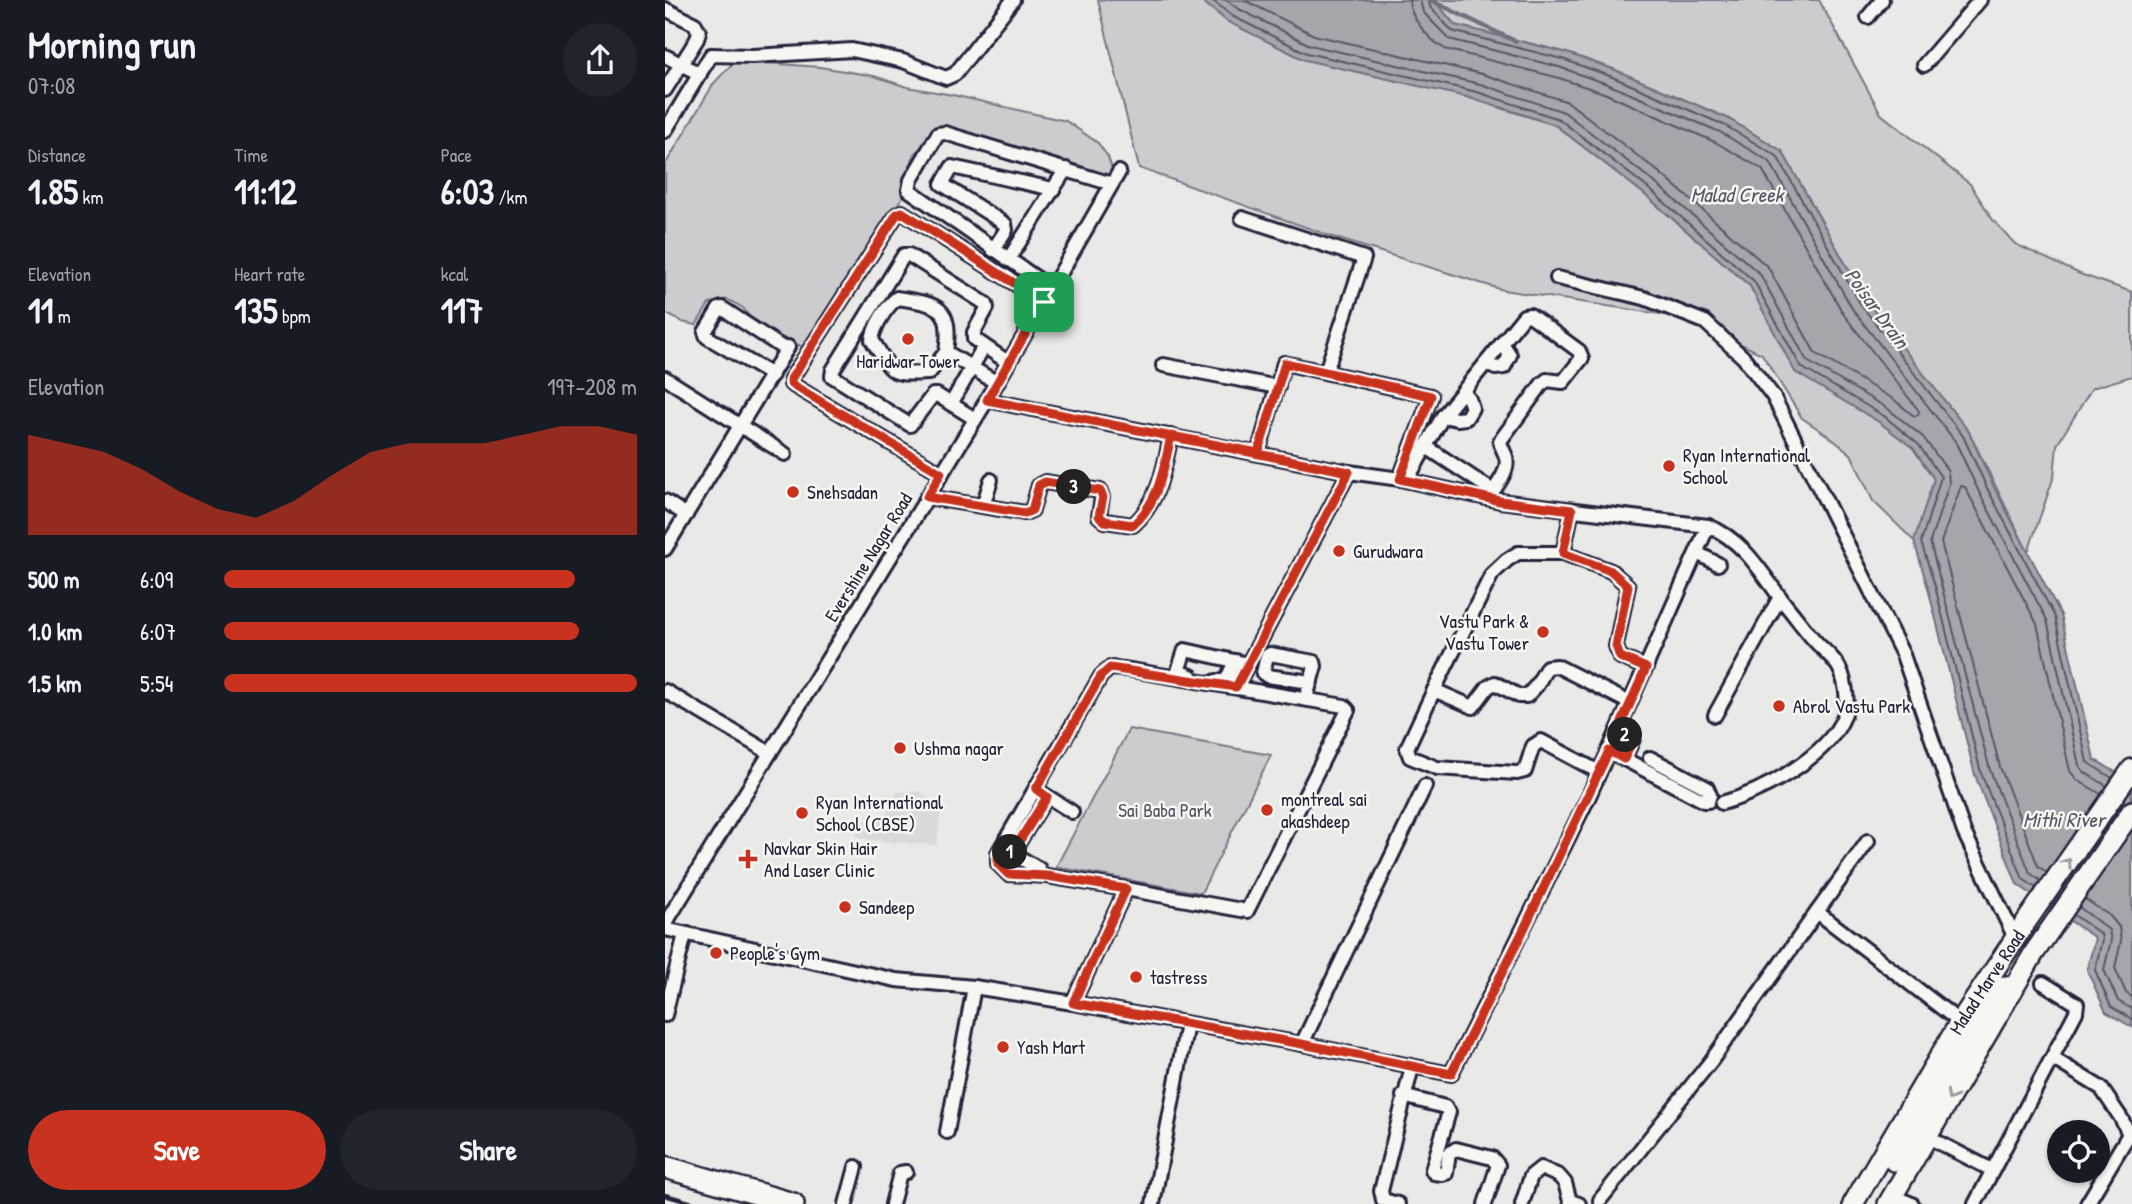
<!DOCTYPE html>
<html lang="en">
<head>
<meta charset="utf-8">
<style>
	body { margin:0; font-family:"Patrick Hand",sans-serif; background:#20242c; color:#f1f3f6; height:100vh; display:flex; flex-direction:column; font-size:26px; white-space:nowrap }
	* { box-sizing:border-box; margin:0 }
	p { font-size:23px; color:#9ea1a6 }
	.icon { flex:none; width:38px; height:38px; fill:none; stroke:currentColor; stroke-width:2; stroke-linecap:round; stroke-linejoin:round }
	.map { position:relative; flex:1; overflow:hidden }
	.details { display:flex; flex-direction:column; background:#171b24; width:665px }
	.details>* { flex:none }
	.fabs { position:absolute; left:1382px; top:1120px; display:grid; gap:14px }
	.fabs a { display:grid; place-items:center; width:63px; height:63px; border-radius:50%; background:#171b24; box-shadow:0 2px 5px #0004; font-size:35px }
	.pin { position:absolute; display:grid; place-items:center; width:60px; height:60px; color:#fff; margin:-30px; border-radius:14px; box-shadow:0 4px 10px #0006 }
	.km { position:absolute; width:35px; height:35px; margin:-18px; border-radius:50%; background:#222; color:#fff; font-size:19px; line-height:35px; text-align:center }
	.round { display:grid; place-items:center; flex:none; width:74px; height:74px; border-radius:37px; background:#20242c }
	.overview { display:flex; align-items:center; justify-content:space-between; height:119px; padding:0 28px }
	h1 { font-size:38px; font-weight:800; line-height:52px }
	.metrics { display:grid; grid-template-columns:repeat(3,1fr); gap:10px; height:119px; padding:7px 28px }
	.metrics div { display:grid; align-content:center }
	.metrics b { font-size:35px; font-weight:800 }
	.metrics small { font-size:19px; font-weight:400 }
	.metrics p { font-size:19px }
	.chart { height:196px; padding:14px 28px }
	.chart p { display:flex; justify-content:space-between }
	.chart svg { width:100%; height:126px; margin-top:7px; fill:#c8321e; opacity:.7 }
	.cta { display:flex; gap:14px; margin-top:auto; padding:14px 28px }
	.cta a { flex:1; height:80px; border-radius:42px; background:#c8321e; color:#fff; font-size:28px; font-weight:800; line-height:80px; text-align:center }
	.cta a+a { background:#20242c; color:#f1f3f6 }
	ul { padding:0 28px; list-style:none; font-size:23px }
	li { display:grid; grid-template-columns:112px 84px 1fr; align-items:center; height:52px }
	li i { height:18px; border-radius:9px; background:#c8321e }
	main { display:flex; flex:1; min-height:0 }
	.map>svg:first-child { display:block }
	.built { fill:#dadada }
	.green { fill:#ccccce; stroke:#777784; stroke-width:2 }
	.water { fill:#a5a5ac; stroke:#71717f; stroke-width:2 }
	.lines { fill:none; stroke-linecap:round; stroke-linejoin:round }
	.shore { stroke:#565668; stroke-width:2 }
	.stream { stroke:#71717f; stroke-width:4.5 }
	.minor-casing { stroke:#22223b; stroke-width:18 }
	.secondary-casing { stroke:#22223b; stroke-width:24 }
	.primary-casing { stroke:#22223b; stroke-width:26 }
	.minor { stroke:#f6f6f2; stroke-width:12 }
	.secondary { stroke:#f6f6f2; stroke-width:19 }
	.primary { stroke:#f6f6f2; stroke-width:21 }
	.rail { stroke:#22223b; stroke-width:4.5 }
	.oneway { stroke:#9797a0 }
	.route-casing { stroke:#fff; stroke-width:14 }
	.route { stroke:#c8321e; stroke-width:9 }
	.poi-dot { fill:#c8321e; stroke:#f6f6f2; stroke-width:2.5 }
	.labels { text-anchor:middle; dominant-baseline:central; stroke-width:5; stroke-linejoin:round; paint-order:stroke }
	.poi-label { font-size:19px; fill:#22223b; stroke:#f6f6f2; text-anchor:start }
	.street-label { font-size:19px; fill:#22223b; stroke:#f6f6f2 }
	.park-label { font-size:19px; fill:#555567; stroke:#f6f6f2 }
	.water-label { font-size:21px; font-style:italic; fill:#565668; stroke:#f6f6f2 }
</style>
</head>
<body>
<main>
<section class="details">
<div class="overview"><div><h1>Morning run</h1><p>07:08</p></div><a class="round"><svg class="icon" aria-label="share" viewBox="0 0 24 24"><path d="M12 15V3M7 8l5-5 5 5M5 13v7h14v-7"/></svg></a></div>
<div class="metrics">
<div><p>Distance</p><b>1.85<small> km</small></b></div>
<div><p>Time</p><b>11:12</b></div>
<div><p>Pace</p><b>6:03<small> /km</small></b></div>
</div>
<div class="metrics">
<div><p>Elevation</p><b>11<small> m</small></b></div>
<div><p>Heart rate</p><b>135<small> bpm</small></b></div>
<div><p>kcal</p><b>117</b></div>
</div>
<div class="chart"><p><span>Elevation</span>197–208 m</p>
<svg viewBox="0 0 160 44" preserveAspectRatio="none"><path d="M0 44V9L10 12L20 15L30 21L40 29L50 35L60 38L70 32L80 23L90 15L100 12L110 12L120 12L130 9L140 6L150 6L160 9V44z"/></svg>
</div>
<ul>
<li><b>500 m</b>6:09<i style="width:85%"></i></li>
<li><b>1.0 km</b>6:07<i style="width:86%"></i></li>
<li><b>1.5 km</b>5:54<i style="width:100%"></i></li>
</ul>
<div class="cta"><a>Save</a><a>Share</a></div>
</section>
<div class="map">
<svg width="1467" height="1204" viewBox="0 0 1467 1204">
	<rect width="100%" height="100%" fill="#e9e9e7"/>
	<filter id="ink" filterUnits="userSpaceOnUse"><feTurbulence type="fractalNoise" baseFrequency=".0143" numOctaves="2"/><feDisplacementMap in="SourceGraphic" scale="14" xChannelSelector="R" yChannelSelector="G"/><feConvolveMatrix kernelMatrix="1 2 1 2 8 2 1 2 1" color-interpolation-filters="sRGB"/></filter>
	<g filter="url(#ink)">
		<path class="built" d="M256 791 276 810 272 845 210 841 191 836 195 822 220 816 232 792Z"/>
		<g class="green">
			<path d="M433 0H536L563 22 890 125 978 193 1085 286 1131 372 1214 422 1248 448 1269 479 1249 541 1208 501 1186 454 1162 435 1137 418 1097 354 1021 318 838 290 674 239 474 168Z"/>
			<path d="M769 0H1154L1216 114 1305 184 1328 220 1350 244 1415 274 1467 292V376L1427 388 1392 445 1389 476 1363 552 1304 432 1202 302 1117 151 1062 118 948 69 899 52 790 25Z"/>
			<path d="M68 63H101L155 67 209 76 242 87 288 95 401 121 433 143 443 157 447 169 443 177 413 166 275 128 249 154 237 198 215 228 195 267 140 348 90 325 78 308 62 299 44 304 31 325 17 322 0 313V165L49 83Z"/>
			<path d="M464 729 606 755 536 893 391 867Z"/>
		</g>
		<path class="water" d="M536 0H769L790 25 899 52 948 69 1062 118 1117 151 1202 302 1304 432 1328 485 1396 615 1429 759 1467 782V1027L1441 1012 1422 970 1430 938 1352 884 1310 775 1263 588 1249 541 1269 479 1248 448 1214 422 1130 372 1085 286 978 193 890 125 810 99 640 60 563 22Z"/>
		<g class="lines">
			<g class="shore">
				<path d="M547 0 567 16 642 53 812 92 894 119 983 188 1089 281 1136 367 1219 416 1253 444 1276 477 1256 542 1270 586 1316 773 1358 879 1371 888"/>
				<path d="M561 0 572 8 645 45 815 84 899 112 988 181 1095 274 1142 361 1222 408 1258 437 1283 471 1284 484 1265 542 1325 770 1365 873 1376 881"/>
				<path d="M579 0 649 35 817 74 903 102 995 173 1103 267 1150 353 1228 399 1249 416 1253 415 1254 411 1179 315 1097 169 1050 142 939 93 891 77 780 49C764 40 745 18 744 0"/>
				<path d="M755 0 758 12 784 39 894 67 942 84 1055 132 1105 162 1188 310 1290 441 1314 492 1382 620 1414 765 1419 772 1442 786"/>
				<path d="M764 0 765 7 787 31 897 59 945 76 1059 125 1112 156 1196 305 1298 436 1322 488 1390 617 1422 762 1447 778"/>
				<path d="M1381 872 1373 866 1335 767 1276 542 1296 486 1300 487 1372 624 1405 771 1412 780 1436 794"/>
				<path d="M1420 899 1445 916 1454 927 1456 941 1450 968 1461 993 1467 997"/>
				<path d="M1414 907 1444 930 1446 940 1439 970 1453 1001 1467 1009"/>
				<path d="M1409 915 1436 934 1437 940 1430 970 1446 1007 1467 1019"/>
			</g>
			<path class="stream" d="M765 0 850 41"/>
			<g class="minor-casing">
				<g id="minor">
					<path d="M0 9 30 24 34 32 32 39 0 90"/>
					<path d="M1203 17 1217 0"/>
					<path d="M0 56 35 74"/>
					<path d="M1259 65 1315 0"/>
					<path d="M0 131 46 55 88 56 187 50 238 61 281 78 290 74 348 0"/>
					<path d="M577 218 699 258 661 371"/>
					<path d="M328 250 341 230 340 224 277 184 287 167 388 189"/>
					<path d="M343 260 401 169"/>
					<path d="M892 278 979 298 1040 322 1079 358 1108 396 1238 655 1299 832 1350 938"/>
					<path d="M387 289 244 190 246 180 273 134 280 133 447 184"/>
					<path d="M281 352 264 373C222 375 229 374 207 340 209 326 221 307 232 298 273 304 288 306 281 352L332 383"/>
					<path d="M821 363 830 368 839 367 845 355 837 343"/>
					<path d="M498 365 613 387"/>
					<path d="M107 375 42 337 40 332 54 309 57 308 121 350"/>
					<path d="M0 378 120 454"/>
					<path d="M286 404 319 346"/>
					<path d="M778 416 792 419 801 418 807 408 804 399 798 392"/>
					<path d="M310 419 272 395H268L245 425 167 376 168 370 239 255H244L321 304 322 308 309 332V339L344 363"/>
					<path d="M760 446 828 491"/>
					<path d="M593 453 619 363 766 396 735 478"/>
					<path d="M276 473 126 384V379L232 214 237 212 379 302"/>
					<path d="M742 480 778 416 859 316 865 315 914 351 917 358 898 382 882 380 877 384 835 441C836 448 839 450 841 457 845 471 830 488 823 498"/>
					<path d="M262 497 360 513 367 510 374 485 380 482 435 491 437 497 434 516 440 521 468 525C494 502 499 468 506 436"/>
					<path d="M0 501 21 515"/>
					<path d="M318 506 326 480"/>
					<path d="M1043 526C1079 540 1098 575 1120 604 1130 616 1140 630 1150 641 1160 652 1172 660 1177 674 1181 687 1184 703 1179 716 1163 757 1097 792 1057 803"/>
					<path d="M0 549 123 347"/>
					<path d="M898 553 907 510"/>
					<path d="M1032 553 1053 564"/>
					<path d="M526 676 513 671 520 650 583 664"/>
					<path d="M551 681H561L570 661"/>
					<path d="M571 687 684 472"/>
					<path d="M769 690 827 574 842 560 853 553H898L946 571 963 586 951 646 955 657 981 668"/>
					<path d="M0 691 105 753"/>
					<path d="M641 698 650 666 649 662 605 654 602 656 598 673 602 676 646 682"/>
					<path d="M1050 715 1115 597"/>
					<path d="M944 751 1039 801H1043L1045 795 1042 788 985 758"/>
					<path d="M959 759 968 739"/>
					<path d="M934 772 876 741 868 746 860 771 852 773 772 768 745 757 742 748 769 690 808 707 823 687 830 683 854 696H862L872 685 882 667 892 666 965 703"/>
					<path d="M377 793 407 812"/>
					<path d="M374 869 347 853 382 797"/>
					<path d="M1152 912 1203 841"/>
					<path d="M0 924 322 400 454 172"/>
					<path d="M0 929 231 980 309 987 408 1003 637 1044 786 1074 923 798 1043 526 835 501 735 479 684 472 322 400"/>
					<path d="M408 1003 461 889 382 876 343 874 333 864V853L436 676 445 668 460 669 679 706 683 710 582 911 461 889"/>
					<path d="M0 1015 20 934"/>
					<path d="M637 1044 760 786"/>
					<path d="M1387 1058 1436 1088 1456 1118 1464 1134 1422 1204"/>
					<path d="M738 1096 780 1107 784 1112 767 1170 769 1173 777 1174 781 1173 784 1154 791 1149 827 1158 833 1165 820 1204"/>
					<path d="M282 1132 309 987"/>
					<path d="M1263 1137 1327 1170"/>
					<path d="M1228 1196 1247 1204"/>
					<path d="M935 1200 1046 1061 1152 912 1295 1022"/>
					<path d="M181 1204 191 1167"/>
					<path d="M227 1204 235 1173 241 1172"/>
					<path d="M488 1204 522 1024"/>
					<path d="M733 1204 718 1200 716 1191 747 1067"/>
					<path d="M857 1204 866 1176 876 1168 894 1176 900 1183 905 1201 914 1204"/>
					<path d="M1310 1204 1411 1012 1412 1004 1378 983"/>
				</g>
			</g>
			<g class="secondary-casing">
				<g id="secondary">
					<path d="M1229 1161 1327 997 1340 986"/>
					<path id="s1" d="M1188 1204 1295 1022 1363 919 1467 769"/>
					<path d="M1223 1204 1369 953 1467 811"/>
				</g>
			</g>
			<g class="primary-casing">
				<path id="primary" d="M0 1167 128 1204"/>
			</g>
			<use href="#minor" class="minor"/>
			<use href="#secondary" class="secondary"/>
			<use href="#primary" class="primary"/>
			<path class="rail" d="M0 1195 31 1204"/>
		</g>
		<defs><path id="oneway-chevron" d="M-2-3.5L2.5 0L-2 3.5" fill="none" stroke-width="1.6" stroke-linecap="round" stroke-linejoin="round" transform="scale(1.75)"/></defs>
		<g class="oneway">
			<use href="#oneway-chevron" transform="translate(1402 863) rotate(-55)"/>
			<use href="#oneway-chevron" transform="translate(1286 1096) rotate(119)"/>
		</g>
	</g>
	<g class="lines" filter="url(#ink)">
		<g class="route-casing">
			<path id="route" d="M379 302 322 400 684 472 571 687 445 668 436 676 371 789 382 797 347 853 337 847 333 853V864L343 874 382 876 461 889 408 1003 637 1044 786 1074 858 931 944 751 959 759 968 739 953 731 981 668 955 657 951 646 963 586 946 571 898 553 907 510 835 501 735 479 766 396 620 363 593 453 506 436C499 468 494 502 468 525L440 521 434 516 438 497 435 491 380 482 374 485 367 510 360 513 262 497 276 473 126 384V379L232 214 237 212 379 302"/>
		</g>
		<use href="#route" class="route"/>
	</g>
	<g class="poi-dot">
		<circle cx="243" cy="339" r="7"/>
		<circle cx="1004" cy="466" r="7"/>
		<circle cx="128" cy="492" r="7"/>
		<circle cx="674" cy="551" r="7"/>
		<circle cx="878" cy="632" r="7"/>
		<circle cx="1114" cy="706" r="7"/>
		<circle cx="235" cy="748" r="7"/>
		<circle cx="602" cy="810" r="7"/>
		<circle cx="137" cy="813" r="7"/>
		<path d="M79.5 848.5h7v7h7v7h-7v7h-7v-7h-7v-7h7z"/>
		<circle cx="180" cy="907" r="7"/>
		<circle cx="51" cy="953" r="7"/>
		<circle cx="471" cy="977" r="7"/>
		<circle cx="338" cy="1047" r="7"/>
	</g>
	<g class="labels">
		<g class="poi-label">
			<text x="243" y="361" text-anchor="middle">Haridwar Tower</text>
			<text x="1018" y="455">Ryan International<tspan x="1018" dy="22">School</tspan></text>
			<text x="142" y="492">Snehsadan</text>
			<text x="688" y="551">Gurudwara</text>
			<text x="864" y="621" text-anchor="end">Vastu Park &amp;<tspan x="864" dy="22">Vastu Tower</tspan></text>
			<text x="1128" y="706">Abrol Vastu Park</text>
			<text x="249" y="748">Ushma nagar</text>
			<text x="616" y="799">montreal sai<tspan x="616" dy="22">akashdeep</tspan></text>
			<text x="151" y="802">Ryan International<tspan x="151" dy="22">School (CBSE)</tspan></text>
			<text x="99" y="848">Navkar Skin Hair<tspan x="99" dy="22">And Laser Clinic</tspan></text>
			<text x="194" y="907">Sandeep</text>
			<text x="65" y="953">People's Gym</text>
			<text x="485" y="977">tastress</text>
			<text x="352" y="1047">Yash Mart</text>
		</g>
		<g class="street-label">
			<text transform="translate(203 557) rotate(-58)">Evershine Nagar Road</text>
			<text stroke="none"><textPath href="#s1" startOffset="259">Malad Marve Road</textPath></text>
		</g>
		<g class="park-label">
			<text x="500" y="810">Sai Baba Park</text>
		</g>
		<g class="water-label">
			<text x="1072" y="194">Malad Creek</text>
			<text transform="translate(1212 308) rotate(54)">Poisar Drain</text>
			<text x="1399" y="819">Mithi River</text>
		</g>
	</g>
</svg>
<div class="fabs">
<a><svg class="icon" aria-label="locate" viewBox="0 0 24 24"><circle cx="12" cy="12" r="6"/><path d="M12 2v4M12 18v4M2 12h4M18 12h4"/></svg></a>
</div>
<div class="pin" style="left:379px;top:302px;background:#1e9e55"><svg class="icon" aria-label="arrive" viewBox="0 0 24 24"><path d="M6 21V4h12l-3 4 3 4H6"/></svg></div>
<b class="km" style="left:345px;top:852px">1</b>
<b class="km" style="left:960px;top:735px">2</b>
<b class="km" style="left:409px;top:487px">3</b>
</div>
</main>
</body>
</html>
